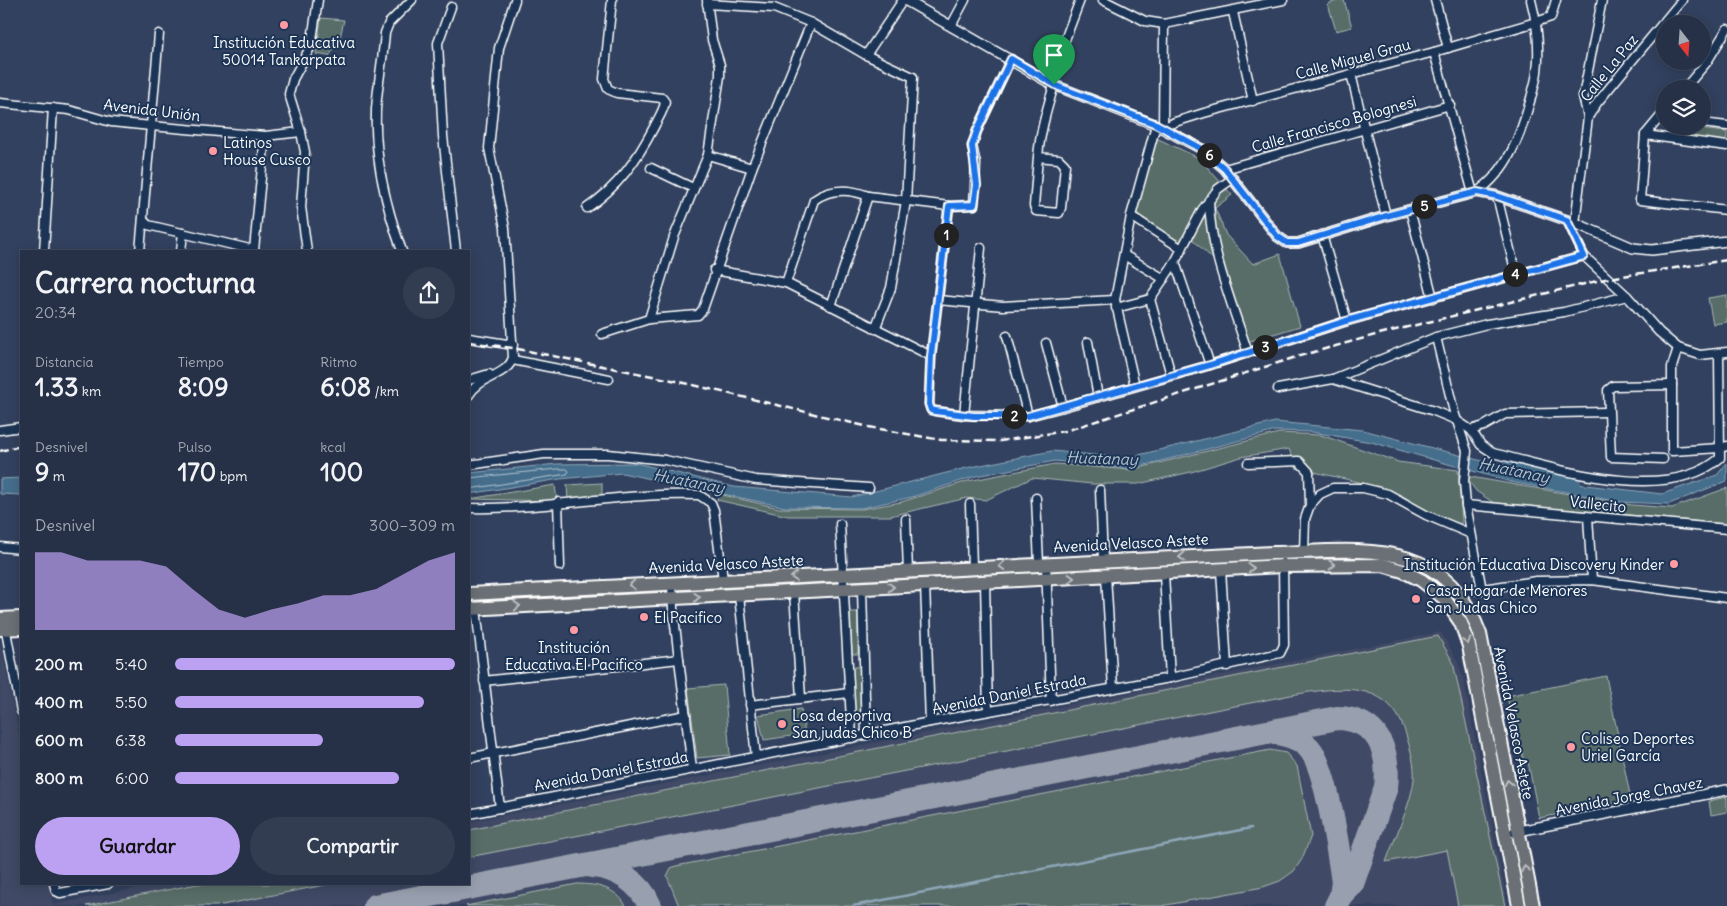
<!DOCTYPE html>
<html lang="es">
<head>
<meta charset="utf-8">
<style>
	body { margin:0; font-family:Delius,sans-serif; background:#323d52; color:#f1f3f6; height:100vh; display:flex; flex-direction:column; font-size:19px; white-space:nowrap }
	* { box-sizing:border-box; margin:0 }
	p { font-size:16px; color:#a4a9b4 }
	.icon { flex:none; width:28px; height:28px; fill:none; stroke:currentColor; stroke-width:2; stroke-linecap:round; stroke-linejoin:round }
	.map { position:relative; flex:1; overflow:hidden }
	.sheet { position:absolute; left:20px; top:250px; width:450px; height:635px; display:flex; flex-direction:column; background:#263147; border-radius:0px; box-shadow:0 2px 12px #0003,0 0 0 1px #424c60 }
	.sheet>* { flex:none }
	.needle { width:32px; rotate:163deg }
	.controls { position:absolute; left:1656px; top:15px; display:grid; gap:10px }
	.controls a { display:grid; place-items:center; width:55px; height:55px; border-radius:50%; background:#263147; box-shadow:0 2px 12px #0003,0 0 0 1px #424c60; font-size:25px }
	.pin { position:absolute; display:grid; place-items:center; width:42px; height:42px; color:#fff; margin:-51px -21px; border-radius:50% 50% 50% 0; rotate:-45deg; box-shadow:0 0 5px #0007 }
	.pin .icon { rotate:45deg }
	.km { position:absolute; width:25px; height:25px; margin:-12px; border-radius:50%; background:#222; color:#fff; font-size:14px; line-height:25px; text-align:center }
	.round { display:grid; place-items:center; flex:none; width:52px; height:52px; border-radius:26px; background:#323d52 }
	.summary { display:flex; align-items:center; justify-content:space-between; height:85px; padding:0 15px }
	h1 { font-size:28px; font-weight:800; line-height:38px }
	.stats { display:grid; grid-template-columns:repeat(3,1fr); gap:8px; height:85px; padding:5px 15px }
	.stats div { display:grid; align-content:center }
	.stats b { font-size:25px; font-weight:800 }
	.stats small { font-size:14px; font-weight:400 }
	.stats p { font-size:14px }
	.chart { height:140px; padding:10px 15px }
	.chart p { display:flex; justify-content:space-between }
	.chart svg { width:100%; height:90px; margin-top:5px; fill:#bca0f2; opacity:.7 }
	.action { display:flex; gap:10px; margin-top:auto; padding:10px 15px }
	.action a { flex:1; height:58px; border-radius:30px; background:#bca0f2; color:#111; font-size:20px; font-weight:800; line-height:58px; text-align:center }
	.action a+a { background:#323d52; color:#f1f3f6 }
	ul { padding:0 15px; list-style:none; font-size:16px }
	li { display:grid; grid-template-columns:80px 60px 1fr; align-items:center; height:38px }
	li i { height:12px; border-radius:6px; background:#bca0f2 }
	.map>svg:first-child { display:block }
	.built { fill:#414a65 }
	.green { fill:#586d68; stroke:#acb6b4 }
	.water { fill:#446e8c; stroke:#8fa8ba }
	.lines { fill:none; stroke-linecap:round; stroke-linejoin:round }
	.shore { stroke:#b4c5d1; stroke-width:1 }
	.stream { stroke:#8fa8ba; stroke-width:2.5 }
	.river { stroke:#446e8c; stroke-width:16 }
	.taxiway { stroke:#98a0af; stroke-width:24 }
	.minor-casing { stroke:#fff; stroke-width:11 }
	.tertiary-casing { stroke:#fff; stroke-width:12 }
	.trunk-casing { stroke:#fff; stroke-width:16 }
	.minor { stroke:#1d3557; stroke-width:8 }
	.tertiary { stroke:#1d3557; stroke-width:9 }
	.trunk { stroke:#6b6f75; stroke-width:12 }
	.rail { stroke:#fff; stroke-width:2.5; stroke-dasharray:8 4; stroke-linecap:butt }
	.oneway { stroke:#bcbec1 }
	.route-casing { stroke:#fff; stroke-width:10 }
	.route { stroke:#1a73e8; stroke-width:6 }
	.poi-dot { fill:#ff9aa2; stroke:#1d3557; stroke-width:2 }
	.labels { text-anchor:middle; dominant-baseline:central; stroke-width:4; stroke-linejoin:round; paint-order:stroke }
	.poi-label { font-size:15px; fill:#fff; stroke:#1d3557; text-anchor:start }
	.street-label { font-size:15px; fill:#fff; stroke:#1d3557 }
	.water-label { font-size:16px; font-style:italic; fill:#b4c5d1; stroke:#1d3557 }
</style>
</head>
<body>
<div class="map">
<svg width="1727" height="906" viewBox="0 0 1727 906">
	<rect width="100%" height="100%" fill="#32415f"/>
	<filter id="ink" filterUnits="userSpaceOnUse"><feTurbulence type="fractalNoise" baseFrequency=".02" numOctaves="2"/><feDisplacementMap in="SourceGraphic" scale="10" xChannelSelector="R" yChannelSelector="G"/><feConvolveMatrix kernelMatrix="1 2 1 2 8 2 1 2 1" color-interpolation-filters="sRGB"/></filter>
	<g filter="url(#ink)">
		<path class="built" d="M1441 632 1457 660 1463 677 1508 906H0V641L21 744V884H49L53 905 157 884H469V822Z"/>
		<g class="green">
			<path d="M1340 0H1344L1352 27 1336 31 1328 4Z"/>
			<path d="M321 18 344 20 339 42 329 56 316 54Z"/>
			<path d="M1669 126 1727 132V144L1668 135 1666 131Z"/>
			<path d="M1154 137 1199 158 1232 195 1215 208 1226 235 1253 264 1280 254 1300 326 1247 342 1219 265 1190 237 1179 243 1135 212Z"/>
			<path d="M1727 295V322L1713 324 1708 298Z"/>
			<path d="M1279 433 1321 435 1398 462 1458 470 1462 521 1459 528 1428 512 1403 496 1363 483 1296 468 1289 449 1241 457 1191 472 1138 484H1092L1032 478 986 500 967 498 890 516H788L717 500 719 494 779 508 862 509 901 502 968 481 1055 464 1131 470Z"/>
			<path d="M1465 476 1632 505 1672 508 1727 488V524L1494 503 1476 491Z"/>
			<path d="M602 483V500L568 502 567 485Z"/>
			<path d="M555 485 557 501 469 499Z"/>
			<path d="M850 612H858V654H852Z"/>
			<path d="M1438 636 1453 662 1505 906H1458L1447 850 1386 862C1394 839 1412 802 1414 779 1415 765 1411 751 1407 738 1391 678 1340 687 1291 695L469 857V830Z"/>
			<path d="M861 666 863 721H854L851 668Z"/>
			<path d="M1606 676 1631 800 1539 818 1528 762 1524 763 1521 747 1517 748 1507 696Z"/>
			<path d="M724 685 730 755 697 758 688 688Z"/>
			<path d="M801 709 805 734 764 740 758 715Z"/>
			<path d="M1270 750 1286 753 1297 766 1311 836 1302 859 1294 871 1280 881 1263 887 1161 906H679L667 876 671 868 676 866Z"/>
			<path d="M1727 797V812L1711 815 1709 801Z"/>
			<path d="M197 884H330L217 906H86Z"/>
			<path d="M577 884C596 884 617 888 626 906H466Z"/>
		</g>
		<g class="water">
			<path d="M1275 422 1363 430 1536 475 1577 484 1662 494 1717 475 1727 463V481L1669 504 1620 502 1511 482 1371 442 1312 432 1276 431 1130 469 1055 461 976 476 912 497 861 508 785 507 622 473 560 479 469 494V473L557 464 636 463 734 487 852 497 966 468 1052 451 1126 458Z"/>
			<path d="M21 478V495L0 494V479Z"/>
		</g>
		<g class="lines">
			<path class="shore" d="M469 478 557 469H567L569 471 567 474 469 489"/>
			<path class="stream" d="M853 906 1251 828"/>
			<path class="river" d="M1509 469 1573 483"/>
			<g class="taxiway">
				<path d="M1273 731 1337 718C1378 719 1390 751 1386 787L1352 884 1342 895"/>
				<path d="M592 866C617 868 640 882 650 906"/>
				<path d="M375 906 1267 732C1283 733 1298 736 1309 748 1326 766 1339 855 1343 882L1341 896 1336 906"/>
			</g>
			<g class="minor-casing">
				<g id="minor">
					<path d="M1103 0 1145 21 1164 24 1283 0"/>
					<path d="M1435 0 1448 48"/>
					<path d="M707 4 774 8 811 23 866 55 913 77 906 201 891 288 875 329"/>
					<path d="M451 7 438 43 443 136 456 251"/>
					<path d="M1233 12 1253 101"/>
					<path d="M1164 24 1163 128 1175 122 1204 113 1434 52 1536 22 1551 17 1556 0"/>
					<path d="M951 26 965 0"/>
					<path d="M1434 52 1473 193"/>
					<path d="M866 55 903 0"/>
					<path d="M1351 74 1386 216"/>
					<path d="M1049 82 1080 0"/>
					<path d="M1684 89 1707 62 1727 29"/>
					<path d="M0 103 69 110 111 122 151 126 265 136 301 132"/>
					<path d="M1665 111 1645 135 1640 200 1727 210"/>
					<path d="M1588 117 1583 96 1602 0"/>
					<path d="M1702 123 1727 126"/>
					<path d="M1645 135 1727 146"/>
					<path d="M708 155 752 168"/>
					<path d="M1038 157 1059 159 1065 165 1061 208 1059 213 1036 211 1034 206 1038 157C1040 132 1047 109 1054 85"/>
					<path d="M651 168 693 188"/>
					<path d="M1225 169 1450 105"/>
					<path d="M1477 192C1508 171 1521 134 1531 98 1533 90 1536 81 1537 72 1540 48 1537 23 1531 0"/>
					<path d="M1497 196 1516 274"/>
					<path d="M1209 200C1210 252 1232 303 1248 353"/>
					<path d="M949 206 931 356 929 404 931 410 935 411 964 415"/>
					<path d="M587 208C618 187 637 160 654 127 658 119 664 110 665 102L662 98 617 93 608 89 604 79 612 0"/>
					<path d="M1410 210 1433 298"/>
					<path d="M1131 216 1182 249"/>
					<path d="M143 220 148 225 254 250"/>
					<path d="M1567 220 1584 256 1627 296 1659 332 1678 348 1700 355 1727 352"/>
					<path d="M1575 223 1588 117 1597 103 1682 0"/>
					<path d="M1322 235 1347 321"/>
					<path d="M981 248 964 415 1028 416 1063 407 1210 365 1347 321 1584 256"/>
					<path d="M254 250 265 136"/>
					<path d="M44 251 53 108"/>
					<path d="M140 251 159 34"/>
					<path d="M181 251 183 233"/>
					<path d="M307 251 301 207 305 152 301 132 289 94 293 79 311 46 318 0"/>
					<path d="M402 251C386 207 374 157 376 109 378 83 383 58 385 33L389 23 412 0"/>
					<path d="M1124 255 1164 279"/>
					<path d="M1175 262 1210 365"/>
					<path d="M714 270 786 283 931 356"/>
					<path d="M786 283 814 200C831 188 850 189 868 196"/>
					<path d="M1150 299 1171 375"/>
					<path d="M938 300 1003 306 1115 300"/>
					<path d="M831 306 868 196 949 206 974 205 976 164 972 146 977 131 1011 59"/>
					<path d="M1116 308 1150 299 1175 262 1202 210 1218 189 1232 179"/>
					<path d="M649 319 674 237 708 155 720 76V65L712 40 707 0"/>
					<path d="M602 334 649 319 698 315 703 309 752 168 811 23"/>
					<path d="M1007 336 1028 416"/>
					<path d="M1436 337 1454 412 1467 451 1464 481 1466 505 1482 590"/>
					<path d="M469 338 513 345"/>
					<path d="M1088 342 1098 397"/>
					<path d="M1046 343 1063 407"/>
					<path d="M1678 348 1672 367V451L1720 448 1727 446"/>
					<path d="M513 360 609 379"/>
					<path d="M1333 379 1436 337 1487 324 1564 312 1627 296"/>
					<path d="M469 380 489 374"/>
					<path d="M1135 386 1115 300 1131 216 1156 125"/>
					<path d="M1278 389 1333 379 1434 411 1456 420 1471 430 1484 426 1505 414 1607 412"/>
					<path d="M469 395C479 376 509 376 513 357L505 228 489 148 499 48 515 0"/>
					<path d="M0 430 21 427"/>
					<path d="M1471 430 1481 445 1493 453C1553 468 1667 505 1720 458L1719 354"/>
					<path d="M1663 459 1611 457 1608 390 1613 386 1672 385"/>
					<path d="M1248 463 1299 461 1309 472 1310 505"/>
					<path d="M469 465 544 454H608L665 460 756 480 869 488"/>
					<path d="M1100 490 1103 560"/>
					<path d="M1036 498 1039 564"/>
					<path d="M558 502 560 566"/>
					<path d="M970 504 972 567"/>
					<path d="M1466 505 1727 529"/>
					<path d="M469 508C545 510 622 492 699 495L711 503 714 510 723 580"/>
					<path d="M1588 517 1592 580"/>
					<path d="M906 519 908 571"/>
					<path d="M840 524 852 738"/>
					<path d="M0 547 21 549"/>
					<path d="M1304 552 1305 519 1310 505 1320 494 1333 488H1363L1388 494 1426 515 1471 534"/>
					<path d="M1046 563 1051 701"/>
					<path d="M1221 570 1227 666"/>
					<path d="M1164 574 1170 678"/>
					<path d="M1106 576 1113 688"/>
					<path d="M672 583 673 608 692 769"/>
					<path d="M985 583 988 711"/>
					<path d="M925 585 930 722"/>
					<path d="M862 589 866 735"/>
					<path d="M794 592 801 698"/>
					<path d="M1456 593 1536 581 1592 580 1727 598"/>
					<path d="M739 595 756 757"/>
					<path d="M476 609 500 808"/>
					<path d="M5 626 21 711"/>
					<path d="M484 681 679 659"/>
					<path d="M750 705 849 693"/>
					<path d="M469 758 686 715"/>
					<path d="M469 814 930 722 1170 678 1280 653 1284 645 1283 563"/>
					<path d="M54 884 56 891 60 893 108 884"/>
				</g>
			</g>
			<g class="tertiary-casing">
				<g id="tertiary">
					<path d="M905 0 1054 85 1156 125 1202 149 1225 169 1277 236 1287 243H1298L1386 216 1477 192 1497 196 1575 223 1633 248 1652 250 1727 241"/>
					<path d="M1514 832 1727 790"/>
				</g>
			</g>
			<g class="trunk-casing">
				<g id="trunk">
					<path d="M469 594 1272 553C1359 551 1444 534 1480 634L1533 906"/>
					<path d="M469 609 1283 566 1383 565 1403 571 1421 580 1444 598 1461 623 1469 646 1519 906"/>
					<path d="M0 619 21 618"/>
					<path d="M0 629 21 628"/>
				</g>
			</g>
			<use href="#minor" class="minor"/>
			<use href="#tertiary" class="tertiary"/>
			<use href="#trunk" class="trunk"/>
			<g class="rail">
				<path d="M469 342 513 348 672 380 869 427 941 440 1000 441 1065 431 1296 357 1379 334 1609 278 1727 260"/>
				<path d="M0 451 21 446"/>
			</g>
		</g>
		<defs><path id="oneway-chevron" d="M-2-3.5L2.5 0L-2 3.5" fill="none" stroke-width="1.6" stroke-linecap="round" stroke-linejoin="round" transform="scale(1.25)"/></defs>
		<g class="oneway">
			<use href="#oneway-chevron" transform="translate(1182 557) rotate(177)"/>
			<use href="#oneway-chevron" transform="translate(1332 565) rotate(-1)"/>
			<use href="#oneway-chevron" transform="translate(1002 566) rotate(177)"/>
			<use href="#oneway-chevron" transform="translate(1251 568) rotate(-3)"/>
			<use href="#oneway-chevron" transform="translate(794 577) rotate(177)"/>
			<use href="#oneway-chevron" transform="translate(1071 578) rotate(-3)"/>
			<use href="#oneway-chevron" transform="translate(632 585) rotate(177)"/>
			<use href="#oneway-chevron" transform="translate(891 587) rotate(-3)"/>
			<use href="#oneway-chevron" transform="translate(697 597) rotate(-3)"/>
			<use href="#oneway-chevron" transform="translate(517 606) rotate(-3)"/>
			<use href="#oneway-chevron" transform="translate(1467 641) rotate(72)"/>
			<use href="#oneway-chevron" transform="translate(1508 783) rotate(-101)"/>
			<use href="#oneway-chevron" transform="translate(1525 869) rotate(-102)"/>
		</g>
	</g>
	<g class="lines" filter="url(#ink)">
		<g class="route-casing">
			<path id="route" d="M1011 59 1059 87 1156 124 1202 149 1225 169 1277 236 1287 243H1298L1386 216 1477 192 1497 196 1567 220 1584 256 1346 321 1210 365 1028 416H974L935 411 931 410 929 404 931 356 949 206 974 205 977 185 972 146 977 131Z"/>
		</g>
		<use href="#route" class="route"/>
	</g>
	<g class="poi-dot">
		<circle cx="284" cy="25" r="5"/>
		<circle cx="213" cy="151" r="5"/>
		<circle cx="1674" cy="564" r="5"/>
		<circle cx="1416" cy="599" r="5"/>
		<circle cx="644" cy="617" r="5"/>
		<circle cx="574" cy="630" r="5"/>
		<circle cx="782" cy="724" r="5"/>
		<circle cx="1571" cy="747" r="5"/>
	</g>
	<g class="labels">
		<g class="poi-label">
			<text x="284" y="42" text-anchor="middle">Institución Educativa<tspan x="284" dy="17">50014 Tankarpata</tspan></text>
			<text x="223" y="142">Latinos<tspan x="223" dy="17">House Cusco</tspan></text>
			<text x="1664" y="564" text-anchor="end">Institución Educativa Discovery Kinder</text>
			<text x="1426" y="590">Casa Hogar de Menores<tspan x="1426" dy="17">San Judas Chico</tspan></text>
			<text x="654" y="617">El Pacifico</text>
			<text x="574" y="647" text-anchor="middle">Institución<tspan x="574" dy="17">Educativa El Pacifico</tspan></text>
			<text x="792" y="715">Losa deportiva<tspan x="792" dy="17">San judas Chico B</tspan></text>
			<text x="1581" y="738">Coliseo Deportes<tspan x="1581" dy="17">Uriel García</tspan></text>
		</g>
		<g class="street-label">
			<text transform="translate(1353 59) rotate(-15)">Calle Miguel Grau</text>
			<text transform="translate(1609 68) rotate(-51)">Calle La Paz</text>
			<text transform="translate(152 110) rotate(7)">Avenida Unión</text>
			<text transform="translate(1334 124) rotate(-16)">Calle Francisco Bolognesi</text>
			<text transform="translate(1598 504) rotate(6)">Vallecito</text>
			<text transform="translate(1131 543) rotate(-3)">Avenida Velasco Astete</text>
			<text transform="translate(726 564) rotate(-3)">Avenida Velasco Astete</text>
			<text transform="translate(1009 694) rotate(-11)">Avenida Daniel Estrada</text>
			<text transform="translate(1514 723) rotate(79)">Avenida Velasco Astete</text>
			<text transform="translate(611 771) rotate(-11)">Avenida Daniel Estrada</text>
			<text transform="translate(1629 796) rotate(-11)">Avenida Jorge Chavez</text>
		</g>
		<g class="water-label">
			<text transform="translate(1102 458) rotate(2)">Huatanay</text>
			<text transform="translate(1514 470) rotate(12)">Huatanay</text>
			<text transform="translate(689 481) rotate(11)">Huatanay</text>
		</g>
	</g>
</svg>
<div class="controls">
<a><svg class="needle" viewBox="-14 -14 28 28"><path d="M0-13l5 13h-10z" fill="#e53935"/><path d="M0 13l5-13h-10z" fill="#a4a9b4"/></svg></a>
<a><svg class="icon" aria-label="layers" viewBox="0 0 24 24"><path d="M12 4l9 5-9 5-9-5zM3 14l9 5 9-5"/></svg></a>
</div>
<div class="pin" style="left:1054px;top:85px;background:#1e9e55"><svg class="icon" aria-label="arrive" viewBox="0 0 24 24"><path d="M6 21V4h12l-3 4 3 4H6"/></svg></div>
<b class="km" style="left:946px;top:235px">1</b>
<b class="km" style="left:1014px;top:416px">2</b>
<b class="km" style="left:1265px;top:347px">3</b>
<b class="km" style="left:1515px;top:274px">4</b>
<b class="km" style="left:1424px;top:206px">5</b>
<b class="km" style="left:1209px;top:155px">6</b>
<section class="sheet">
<div class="summary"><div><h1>Carrera nocturna</h1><p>20:34</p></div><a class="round"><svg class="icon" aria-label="share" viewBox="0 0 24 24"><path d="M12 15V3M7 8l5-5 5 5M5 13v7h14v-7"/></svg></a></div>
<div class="stats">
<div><p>Distancia</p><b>1.33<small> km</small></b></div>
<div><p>Tiempo</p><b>8:09</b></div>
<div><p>Ritmo</p><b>6:08<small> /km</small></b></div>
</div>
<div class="stats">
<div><p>Desnivel</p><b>9<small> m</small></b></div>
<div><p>Pulso</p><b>170<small> bpm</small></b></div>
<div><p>kcal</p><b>100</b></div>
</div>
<div class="chart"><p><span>Desnivel</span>300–309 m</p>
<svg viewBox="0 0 160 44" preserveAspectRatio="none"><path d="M0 44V6L10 6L20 10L30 10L40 10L50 13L60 24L70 34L80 38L90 34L100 31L110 27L120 27L130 24L140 17L150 10L160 6V44z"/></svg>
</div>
<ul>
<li><b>200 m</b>5:40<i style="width:100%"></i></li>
<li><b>400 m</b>5:50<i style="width:89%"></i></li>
<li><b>600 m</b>6:38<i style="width:53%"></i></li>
<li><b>800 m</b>6:00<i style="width:80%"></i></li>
</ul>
<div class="action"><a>Guardar</a><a>Compartir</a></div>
</section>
</div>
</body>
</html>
